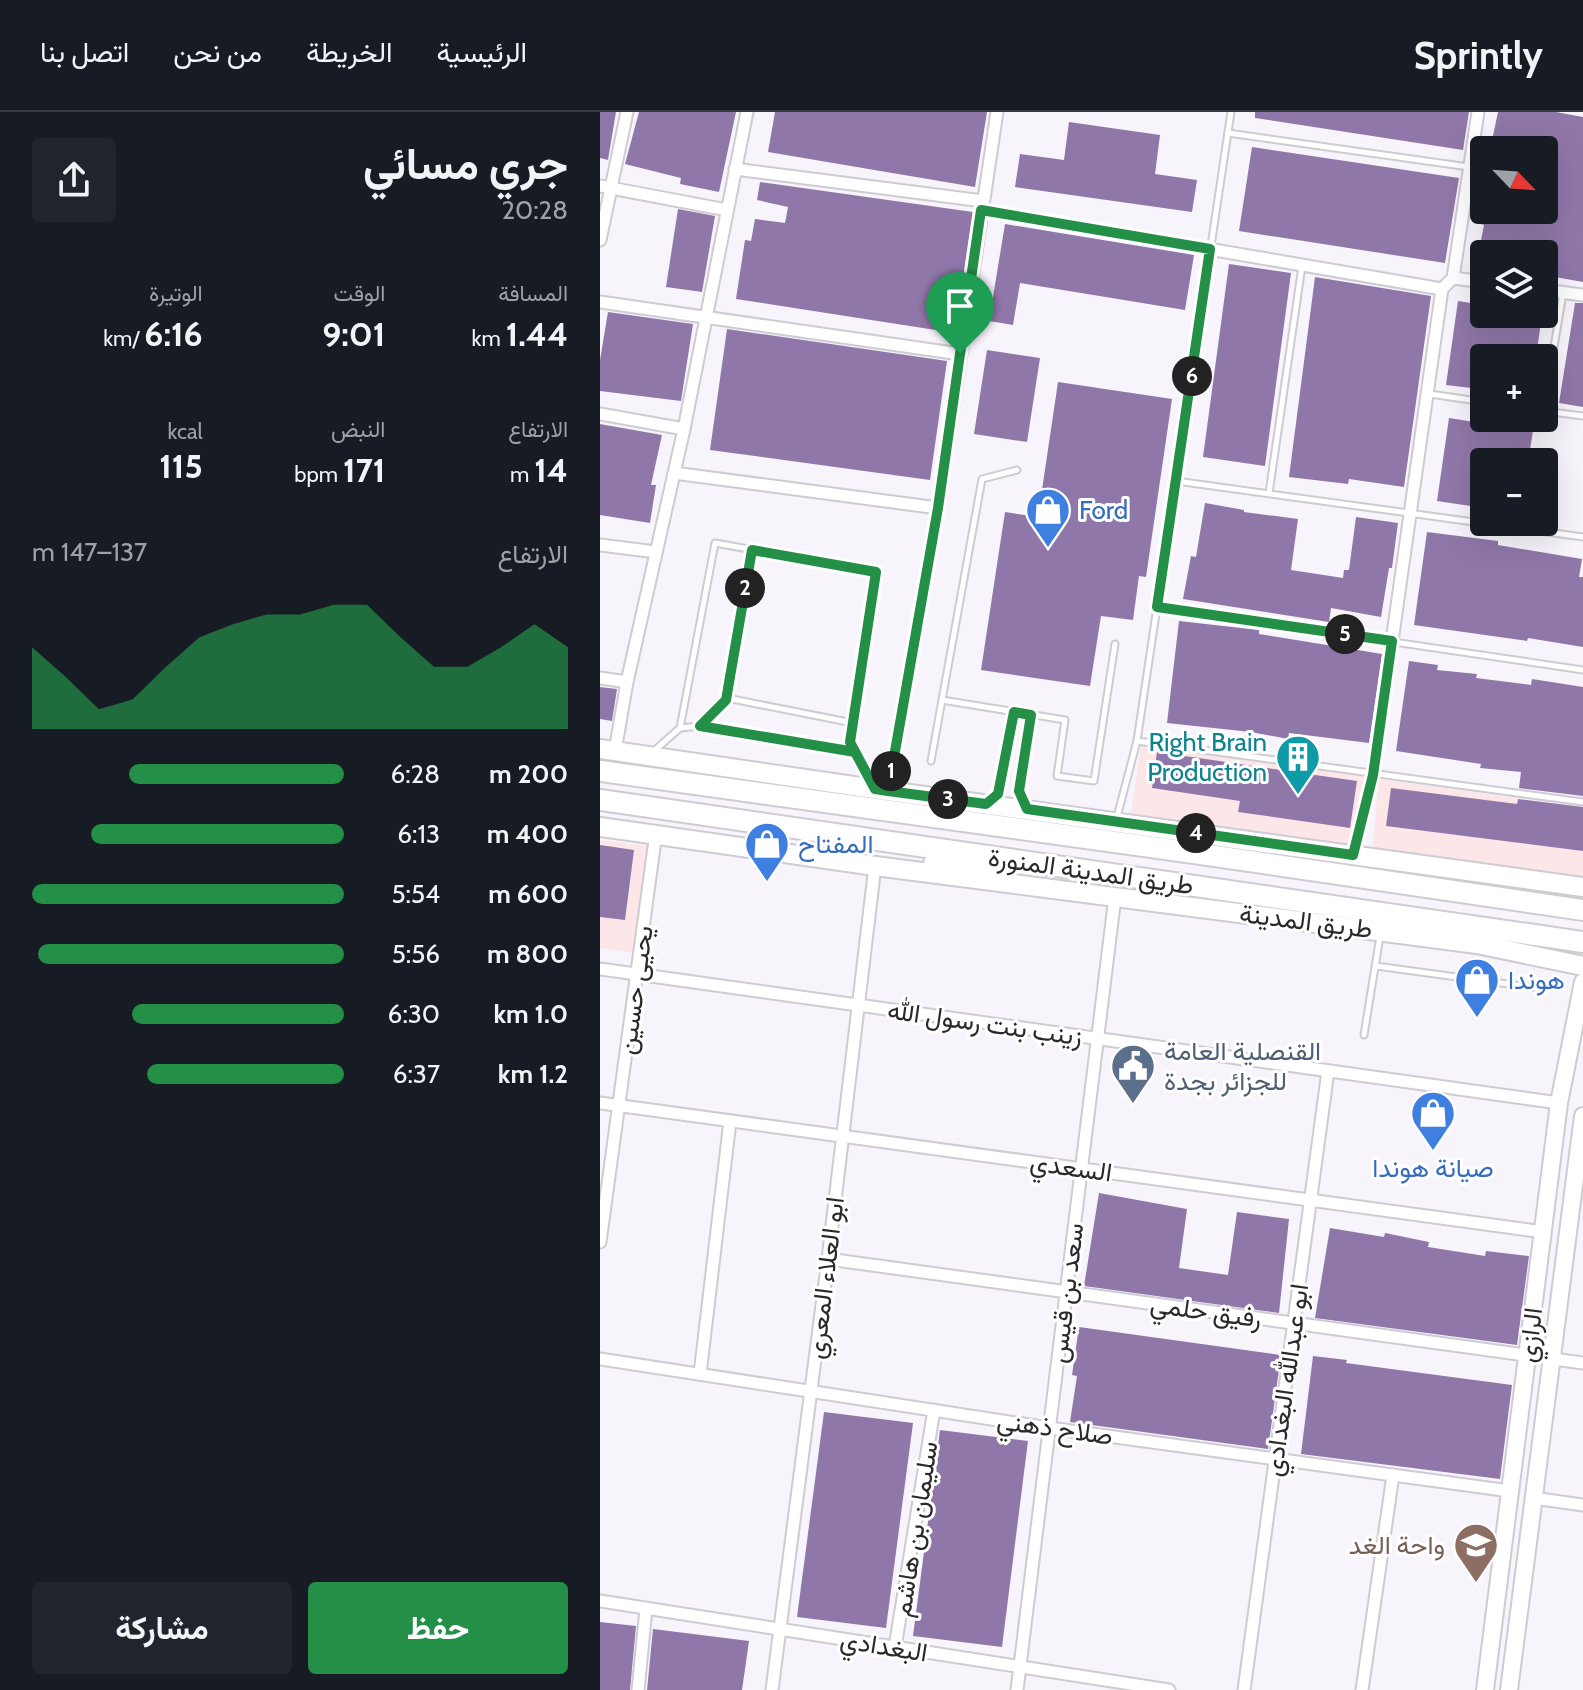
<!DOCTYPE html>
<html lang="ar">
<head>
<meta charset="utf-8">
<style>
	body { margin:0; font-family:Cabin,Vazirmatn,sans-serif; background:#20242c; color:#f1f3f6; direction:rtl; height:100vh; display:flex; flex-direction:column; font-size:30px; white-space:nowrap }
	* { box-sizing:border-box; margin:0 }
	p { font-size:26px; color:#9ea1a6 }
	.icon { flex:none; width:44px; height:44px; fill:none; stroke:currentColor; stroke-width:2; stroke-linecap:round; stroke-linejoin:round }
	.map { position:relative; flex:1; overflow:hidden; direction:ltr }
	.side { display:flex; flex-direction:column; background:#171b24; width:600px }
	.side>* { flex:none }
	.needle { width:52px; rotate:115deg }
	.buttons { position:absolute; left:870px; top:24px; display:grid; gap:16px }
	.buttons a { display:grid; place-items:center; width:88px; height:88px; border-radius:8px; background:#171b24; box-shadow:0 8px 32px #0002; font-size:40px }
	.pin { position:absolute; display:grid; place-items:center; width:68px; height:68px; color:#fff; margin:-82px -34px; border-radius:50% 50% 50% 0; rotate:-45deg; box-shadow:0 0 8px #0007 }
	.pin .icon { rotate:45deg }
	.km { position:absolute; width:40px; height:40px; margin:-20px; border-radius:50%; background:#222; color:#fff; font-size:22px; line-height:40px; text-align:center }
	.round { display:grid; place-items:center; flex:none; width:84px; height:84px; border-radius:8px; background:#20242c }
	.head { display:flex; align-items:center; justify-content:space-between; height:136px; padding:0 32px }
	h1 { font-size:44px; font-weight:700; line-height:60px }
	.figures { display:grid; grid-template-columns:repeat(3,1fr); gap:12px; height:136px; padding:8px 32px }
	.figures div { display:grid; align-content:center }
	.figures b { font-size:34px; font-weight:700 }
	.figures small { font-size:22px; font-weight:400 }
	.figures p { font-size:22px }
	.chart { height:224px; padding:16px 32px }
	.chart p { display:flex; justify-content:space-between }
	.chart svg { width:100%; height:144px; margin-top:8px; fill:#238f47; opacity:.7 }
	.cta { display:flex; gap:16px; margin-top:auto; padding:16px 32px }
	.cta a { flex:1; height:92px; border-radius:8px; background:#238f47; color:#fff; font-size:32px; font-weight:700; line-height:92px; text-align:center }
	.cta a+a { background:#20242c; color:#f1f3f6 }
	ul { padding:0 32px; list-style:none; font-size:26px }
	li { display:grid; grid-template-columns:128px 96px 1fr; align-items:center; height:60px }
	li i { height:20px; border-radius:10px; background:#238f47 }
	header { display:flex; align-items:center; gap:48px; box-sizing:border-box; height:112px; padding:0 40px; background:#171b24; border-bottom:2px solid #363941 }
	header strong { font-size:38px }
	nav { display:flex; gap:44px; margin-inline-start:auto; font-size:28px }
	main { display:flex; flex:1; min-height:0 }
	.map>svg:first-child { display:block }
	.commercial { fill:#fce6e8 }
	.building { fill:#9077a9 }
	.lines { fill:none; stroke-linecap:round; stroke-linejoin:round }
	.lane-casing { stroke:#cecbd2; stroke-width:9 }
	.street-casing { stroke:#cecbd2; stroke-width:15 }
	.secondary-casing { stroke:#cecbd2; stroke-width:20 }
	.primary-casing { stroke:#cecbd2; stroke-width:22 }
	.highway-casing { stroke:#cecbd2; stroke-width:24 }
	.lane { stroke:#fff; stroke-width:5 }
	.street { stroke:#fff; stroke-width:11 }
	.secondary { stroke:#fff; stroke-width:16 }
	.primary { stroke:#fff; stroke-width:18 }
	.highway { stroke:#fff; stroke-width:20 }
	.route-casing { stroke:#fff; stroke-width:16 }
	.route { stroke:#238f47; stroke-width:10 }
	.labels { text-anchor:middle; dominant-baseline:central; stroke-width:6; stroke-linejoin:round; paint-order:stroke }
	.shop-label { font-size:26px; fill:#366cbe; stroke:#fff; text-anchor:start }
	.culture-label { font-size:26px; fill:#0d838f; stroke:#fff; text-anchor:end }
	.street-label { font-size:26px; fill:#2a282b; stroke:#fff }
	.service-label { font-size:26px; fill:#4e5e75; stroke:#fff; text-anchor:start }
	.education-label { font-size:26px; fill:#785e54; stroke:#fff; text-anchor:end }
</style>
</head>
<body>
<header>
<strong>Sprintly</strong>
<nav><a>الرئيسية</a><a>الخريطة</a><a>من نحن</a><a>اتصل بنا</a></nav>
</header>
<main>
<div class="map">
<svg width="983" height="1578" viewBox="0 0 983 1578">
	<rect width="100%" height="100%" fill="#f8f4fc"/>
	<g class="commercial">
		<path d="M541 634 767 665 756 740 530 708Z"/>
		<path d="M778 667 983 695V768L773 738Z"/>
		<path d="M0 728 49 734 34 841 0 836Z"/>
	</g>
	<g class="building">
		<path d="M0 0H16L8 48 0 46Z"/>
		<path d="M39 0H136L119 80 80 72 81 66 25 52Z"/>
		<path d="M175 0H387L375 75 168 40Z"/>
		<path d="M655 0H869L863 38 655 6Z"/>
		<path d="M898 0H956L983 5V170L944 163V142H886L879 139 884 113 877 111 880 98H944L954 38H890Z"/>
		<path d="M469 10 560 23 555 62 597 68 592 100 415 75 420 42 464 48Z"/>
		<path d="M652 35 859 66 845 151 639 119Z"/>
		<path d="M160 70 373 100 355 221 136 187 145 128 151 129 155 107 185 111 188 95 157 88Z"/>
		<path d="M78 97 115 104 102 180 66 175Z"/>
		<path d="M405 112 594 143 585 198 420 171 413 213 389 209Z"/>
		<path d="M629 152 691 161 665 354 603 345Z"/>
		<path d="M715 165 831 184 804 375 749 367 748 372 689 365Z"/>
		<path d="M858 189 884 193V202H942L936 246H884L880 277 846 273Z"/>
		<path d="M975 191H983V295L959 291Z"/>
		<path d="M8 200 93 212 81 289 0 279V248Z"/>
		<path d="M127 217 347 249 330 368 110 338Z"/>
		<path d="M387 238 440 246 427 330 374 322Z"/>
		<path d="M458 270 572 287 546 465 539 464 533 508 501 504 490 574 381 558 405 400 438 405Z"/>
		<path d="M849 306 933 319 928 350H884V396L837 389Z"/>
		<path d="M0 312 62 323 51 373H56L50 411 0 403Z"/>
		<path d="M605 391 644 398V400L698 407 691 458 743 466 744 458H749L756 405 798 411 792 456H789L781 505 731 496 729 510 583 487 591 444 596 445Z"/>
		<path d="M827 420 898 429V433L982 447 979 465H983V535L928 526 927 529 814 513Z"/>
		<path d="M579 509 659 518V522L782 542 769 631 689 621 688 627 651 620 567 611Z"/>
		<path d="M809 549 838 553 837 558 877 562 876 566 931 573 932 567 983 575V684L919 676 921 660 880 656 881 652 796 639Z"/>
		<path d="M0 575 17 577 12 609 0 607Z"/>
		<path d="M557 640 757 669 750 716 638 700 640 689 552 676Z"/>
		<path d="M791 676 917 692 918 687 983 695V739L786 714Z"/>
		<path d="M0 733 34 738 25 808 0 805Z"/>
		<path d="M499 1081 587 1097 579 1156 628 1163 637 1100 689 1107 679 1201 484 1174Z"/>
		<path d="M730 1116 784 1125 785 1121 829 1130 828 1135 885 1144 886 1139 929 1144 917 1233 715 1206Z"/>
		<path d="M479 1215 681 1243 668 1337 470 1310 477 1264 472 1263Z"/>
		<path d="M713 1244 747 1248 746 1251 912 1273 900 1367 701 1342Z"/>
		<path d="M224 1300 313 1311 286 1516 197 1505Z"/>
		<path d="M340 1318 428 1329 402 1535 313 1524Z"/>
		<path d="M0 1510 36 1514 30 1578H0Z"/>
		<path d="M53 1517 149 1529 142 1578H47Z"/>
	</g>
	<g class="lines">
		<g class="lane-casing">
			<g id="lane">
				<path d="M628 21 869 55"/>
				<path d="M830 282 884 290"/>
				<path d="M944 295 963 181"/>
				<path d="M944 299 983 304"/>
				<path d="M576 369 983 425"/>
				<path d="M669 381 702 154"/>
				<path d="M557 495 983 558"/>
				<path d="M126 587 152 438"/>
				<path d="M342 588 382 367 417 358"/>
				<path d="M100 614 127 586 253 611"/>
				<path d="M80 616 100 614 254 639"/>
				<path d="M537 629 983 690"/>
				<path d="M55 638 80 616 115 431 276 460 250 630 272 673"/>
				<path d="M331 649 342 588 465 608 457 664 494 669 515 532"/>
				<path d="M392 687 398 682 414 600"/>
				<path d="M424 692 419 679 431 603"/>
				<path d="M517 705 537 629 631 0"/>
				<path d="M776 854 944 877"/>
				<path d="M764 923 780 824"/>
			</g>
		</g>
		<g class="street-casing">
			<g id="street">
				<path d="M135 57 383 89"/>
				<path d="M0 74 127 98"/>
				<path d="M381 98 842 177"/>
				<path d="M0 128 27 0"/>
				<path d="M853 166 884 170"/>
				<path d="M944 178 983 183"/>
				<path d="M0 190 360 242"/>
				<path d="M0 302 84 317"/>
				<path d="M74 361 338 396"/>
				<path d="M0 433 56 440"/>
				<path d="M0 566 27 570"/>
				<path d="M15 639 27 570 84 317 147 0"/>
				<path d="M288 679 338 396 397 0"/>
				<path d="M753 743 773 663 842 177 853 166 878 0"/>
				<path d="M0 857 959 991"/>
				<path d="M0 991 943 1120"/>
				<path d="M0 1130 56 721"/>
				<path d="M228 1147 983 1251"/>
				<path d="M0 1247 449 1316 910 1379"/>
				<path d="M100 1262 130 1009"/>
				<path d="M933 1386 983 1393"/>
				<path d="M0 1489 569 1578"/>
				<path d="M295 1535 334 1298"/>
				<path d="M38 1578 46 1497"/>
				<path d="M172 1578 228 1147 275 754"/>
				<path d="M417 1578 515 785"/>
				<path d="M644 1578 728 959"/>
				<path d="M762 1578 793 1363"/>
			</g>
		</g>
		<g class="secondary-casing">
			<g id="secondary">
				<path d="M885 1578 959 991 983 870"/>
				<path d="M909 1578 983 1004"/>
			</g>
		</g>
		<g class="primary-casing">
			<g id="primary">
				<path d="M0 637 288 679 983 775"/>
				<path d="M0 715 275 754 877 832 983 854"/>
				<path d="M333 751 396 753"/>
			</g>
		</g>
		<g class="highway-casing">
			<g id="highway">
				<path d="M0 659 587 740 983 798"/>
				<path d="M0 688 983 830"/>
			</g>
		</g>
		<use href="#lane" class="lane"/>
		<use href="#street" class="street"/>
		<use href="#secondary" class="secondary"/>
		<use href="#primary" class="primary"/>
		<use href="#highway" class="highway"/>
	</g>
	<g class="lines">
		<g class="route-casing">
			<path id="route" d="M360 242 338 396 288 679 275 677 250 630 276 460 152 438 126 588 100 614 255 640 275 677 288 679 386 692 398 682 414 600 431 603 419 679 427 697 753 743 773 663 792 529 557 495 610 137 381 98 360 242"/>
		</g>
		<use href="#route" class="route"/>
	</g>
	<defs>
		<g id="shop-pin" transform="scale(2.3)"><path d="M0 17L-7.5 6A9.5 9.5 0 1 1 7.5 6Z" fill="#3f7fe0" stroke="#fff"/><path d="M-5-2.5h2.3a2.7 3.5 0 0 1 5.4 0H5L5.5 6h-11ZM-1.5-2.5h3a1.5 2.3 0 0 0-3 0Z" fill="#fff"/></g>
		<g id="building-pin" transform="scale(2.3)"><path d="M0 17L-7.5 6A9.5 9.5 0 1 1 7.5 6Z" fill="#0f9aa8" stroke="#fff"/><path d="M-4-6H4V6H1V3H-1V6H-4ZM-2.5-4.3h1.7v1.8h-1.7ZM.8-4.3h1.7v1.8H.8ZM-2.5-1h1.7V.8h-1.7ZM.8-1h1.7V.8H.8Z" fill="#fff"/></g>
		<g id="civic-pin" transform="scale(2.3)"><path d="M0 17L-7.5 6A9.5 9.5 0 1 1 7.5 6Z" fill="#5c6f8a" stroke="#fff"/><path d="M-.6-6.5H3V-4.5H.6V-3L4-1V1h2V6H-6V1h2V-1L-.6-3ZM-1.2 2.5V6h2.4V2.5Z" fill="#fff"/></g>
		<g id="school-pin" transform="scale(2.3)"><path d="M0 17L-7.5 6A9.5 9.5 0 1 1 7.5 6Z" fill="#8d6e63" stroke="#fff"/><path d="M0-5L7-2L0 1L-7-2ZM-4 1L0 2.5L4 1V4Q0 6-4 4Z" fill="#fff"/></g>
	</defs>
	<g fill-rule="evenodd">
		<use href="#shop-pin" x="448" y="398"/>
		<use href="#building-pin" x="698" y="645"/>
		<use href="#shop-pin" x="167" y="732"/>
		<use href="#shop-pin" x="877" y="868"/>
		<use href="#civic-pin" x="533" y="954"/>
		<use href="#shop-pin" x="833" y="1001"/>
		<use href="#school-pin" x="876" y="1433"/>
	</g>
	<g class="labels">
		<g class="shop-label">
			<text x="479" y="398">Ford</text>
			<text x="198" y="732">المفتاح</text>
			<text x="908" y="868">هوندا</text>
			<text x="833" y="1056" text-anchor="middle">صيانة هوندا</text>
		</g>
		<g class="culture-label">
			<text x="667" y="630">Right Brain<tspan x="667" dy="30">Production</tspan></text>
		</g>
		<g class="street-label">
			<text transform="translate(491 759) rotate(8)">طريق المدينة المنورة</text>
			<text transform="translate(706 809) rotate(7)">طريق المدينة</text>
			<text transform="translate(35 878) rotate(-82)">يحيى حسين</text>
			<text transform="translate(385 911) rotate(8)">زينب بنت رسول الله</text>
			<text transform="translate(471 1055) rotate(8)">السعدي</text>
			<text transform="translate(225 1166) rotate(-83)">ابو العلاء المعري</text>
			<text transform="translate(466 1181) rotate(-83)">سعد بن قيس</text>
			<text transform="translate(606 1199) rotate(8)">رفيق حلمي</text>
			<text transform="translate(930 1223) rotate(-83)">الرازي</text>
			<text transform="translate(686 1268) rotate(-82)">ابو عبدالله البغدادي</text>
			<text transform="translate(455 1316) rotate(8)">صلاح ذهني</text>
			<text transform="translate(315 1417) rotate(-81)">سليمان بن هاشم</text>
			<text transform="translate(284 1534) rotate(9)">البغدادي</text>
		</g>
		<g class="service-label">
			<text x="564" y="939">القنصلية العامة<tspan x="564" dy="30">للجزائر بجدة</tspan></text>
		</g>
		<g class="education-label">
			<text x="845" y="1433">واحة الغد</text>
		</g>
	</g>
</svg>
<div class="buttons">
<a><svg class="needle" viewBox="-14 -14 28 28"><path d="M0-13l5 13h-10z" fill="#e53935"/><path d="M0 13l5-13h-10z" fill="#9ea1a6"/></svg></a>
<a><svg class="icon" aria-label="layers" viewBox="0 0 24 24"><path d="M12 4l9 5-9 5-9-5zM3 14l9 5 9-5"/></svg></a>
<a>+</a>
<a>−</a>
</div>
<div class="pin" style="left:360px;top:242px;background:#1e9e55"><svg class="icon" aria-label="arrive" viewBox="0 0 24 24"><path d="M6 21V4h12l-3 4 3 4H6"/></svg></div>
<b class="km" style="left:291px;top:659px">1</b>
<b class="km" style="left:145px;top:476px">2</b>
<b class="km" style="left:348px;top:687px">3</b>
<b class="km" style="left:596px;top:721px">4</b>
<b class="km" style="left:745px;top:522px">5</b>
<b class="km" style="left:592px;top:264px">6</b>
</div>
<section class="side">
<div class="head"><div><h1>جري مسائي</h1><p>20:28</p></div><a class="round"><svg class="icon" aria-label="share" viewBox="0 0 24 24"><path d="M12 15V3M7 8l5-5 5 5M5 13v7h14v-7"/></svg></a></div>
<div class="figures">
<div><p>المسافة</p><b>1.44<small> km</small></b></div>
<div><p>الوقت</p><b>9:01</b></div>
<div><p>الوتيرة</p><b>6:16<small> /km</small></b></div>
</div>
<div class="figures">
<div><p>الارتفاع</p><b>14<small> m</small></b></div>
<div><p>النبض</p><b>171<small> bpm</small></b></div>
<div><p>kcal</p><b>115</b></div>
</div>
<div class="chart"><p><span>الارتفاع</span>137–147 m</p>
<svg viewBox="0 0 160 44" preserveAspectRatio="none"><path d="M0 44V19L10 28L20 38L30 35L40 25L50 16L60 12L70 9L80 9L90 6L100 6L110 16L120 25L130 25L140 19L150 12L160 19V44z"/></svg>
</div>
<ul>
<li><b>200 m</b>6:28<i style="width:69%"></i></li>
<li><b>400 m</b>6:13<i style="width:81%"></i></li>
<li><b>600 m</b>5:54<i style="width:100%"></i></li>
<li><b>800 m</b>5:56<i style="width:98%"></i></li>
<li><b>1.0 km</b>6:30<i style="width:68%"></i></li>
<li><b>1.2 km</b>6:37<i style="width:63%"></i></li>
</ul>
<div class="cta"><a>حفظ</a><a>مشاركة</a></div>
</section>
</main>
</body>
</html>
